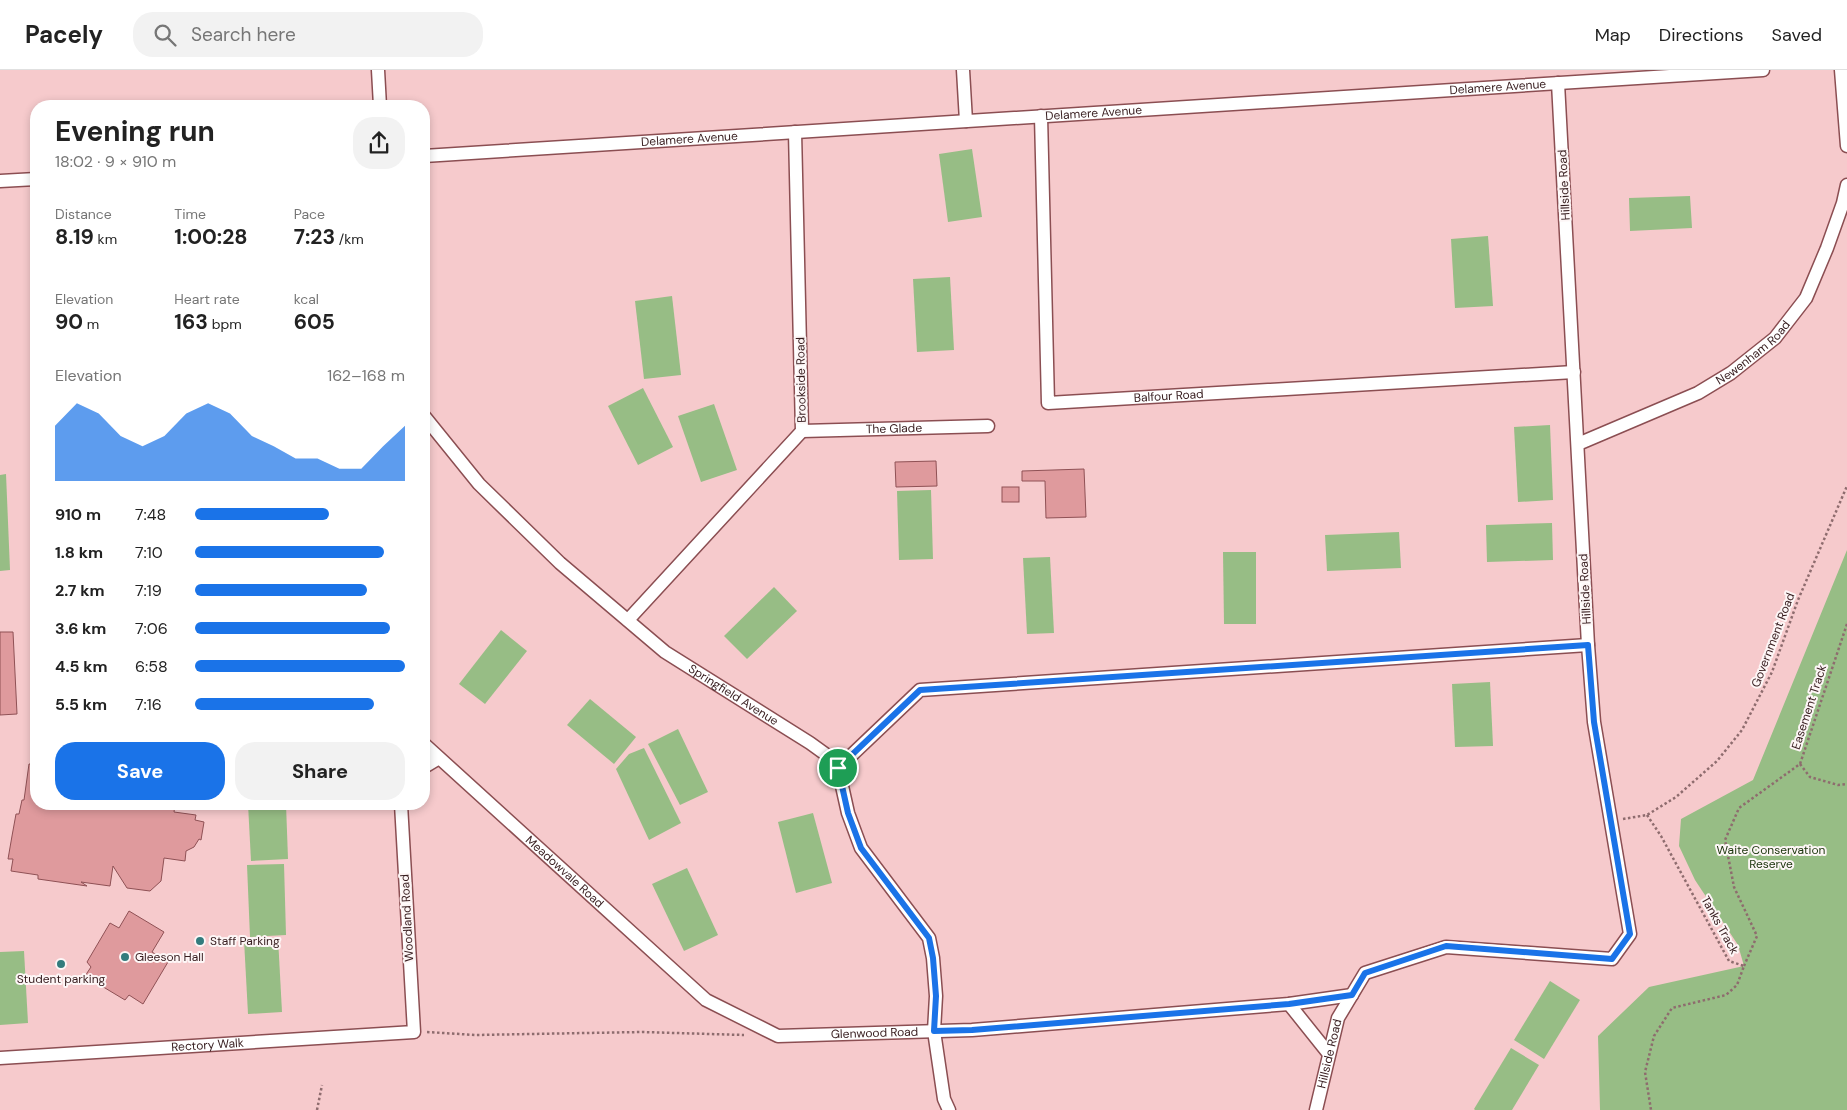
<!DOCTYPE html>
<html lang="en">
<head>
<meta charset="utf-8">
<style>
	body { margin:0; font-family:"DM Sans",sans-serif; background:#f2f2f2; color:#222; height:100vh; display:flex; flex-direction:column; font-size:19px; white-space:nowrap }
	* { box-sizing:border-box; margin:0 }
	p { font-size:16px; color:#767676 }
	.icon { flex:none; width:28px; height:28px; fill:none; stroke:currentColor; stroke-width:2; stroke-linecap:round; stroke-linejoin:round }
	.map { position:relative; flex:1; overflow:hidden }
	.sheet { position:absolute; left:30px; top:30px; width:400px; height:710px; display:flex; flex-direction:column; background:#fff; border-radius:20px; box-shadow:0 2px 8px #0003 }
	.sheet>* { flex:none }
	.pin { position:absolute; display:grid; place-items:center; width:42px; height:42px; color:#fff; margin:-21px; border:2px solid #fff; border-radius:50%; box-shadow:0 1px 5px #0007 }
	.round { display:grid; place-items:center; flex:none; width:52px; height:52px; border-radius:20px; background:#f2f2f2 }
	.summary { display:flex; align-items:center; justify-content:space-between; height:85px; padding:0 25px }
	h1 { font-size:28px; font-weight:700; line-height:38px }
	.figures { display:grid; grid-template-columns:repeat(3,1fr); gap:8px; height:85px; padding:5px 25px }
	.figures div { display:grid; align-content:center }
	.figures b { font-size:21px; font-weight:700 }
	.figures small { font-size:14px; font-weight:400 }
	.figures p { font-size:14px }
	.chart { height:140px; padding:10px 25px }
	.chart p { display:flex; justify-content:space-between }
	.chart svg { width:100%; height:90px; margin-top:5px; fill:#1a73e8; opacity:.7 }
	.action { display:flex; gap:10px; margin-top:auto; padding:10px 25px }
	.action a { flex:1; height:58px; border-radius:20px; background:#1a73e8; color:#fff; font-size:20px; font-weight:700; line-height:58px; text-align:center }
	.action a+a { background:#f2f2f2; color:#222 }
	ul { padding:0 25px; list-style:none; font-size:16px }
	li { display:grid; grid-template-columns:80px 60px 1fr; align-items:center; height:38px }
	li i { height:12px; border-radius:6px; background:#1a73e8 }
	header { display:flex; align-items:center; gap:30px; box-sizing:border-box; height:70px; padding:0 25px; background:#fff; border-bottom:1px solid #e0e0e0 }
	header strong { font-size:24px }
	nav { display:flex; gap:28px; margin-inline-start:auto; font-size:18px }
	.search { width:350px; height:45px; background:#f2f2f2; display:flex; align-items:center; gap:12px; box-sizing:border-box; padding:0 18px; border-radius:20px; color:#767676; font-size:19px }
	.map>svg:first-child { display:block }
	.green { fill:#97bd85 }
	.building { fill:#df9a9d; stroke:#8f5155 }
	.lines { fill:none; stroke-linecap:round; stroke-linejoin:round }
	.minor-casing { stroke:#8b4e52; stroke-width:15 }
	.path { stroke:#8e6c6e; stroke-width:2.5; stroke-dasharray:2.5 2.5; stroke-linecap:butt }
	.minor { stroke:#fff; stroke-width:12 }
	.route-casing { stroke:#fff; stroke-width:10 }
	.route { stroke:#1a73e8; stroke-width:6 }
	.poi-dot { fill:#337c7d; stroke:#fdf6f6; stroke-width:2 }
	.labels { text-anchor:middle; dominant-baseline:central; stroke-width:4; stroke-linejoin:round; paint-order:stroke }
	.street-label { font-size:12px; fill:#361c1e; stroke:#fdf6f6 }
	.park-label { font-size:12px; fill:#1a340b; stroke:#fdf6f6 }
	.poi-label { font-size:12px; fill:#361c1e; stroke:#fdf6f6; text-anchor:start }
</style>
</head>
<body>
<header>
<strong>Pacely</strong>
<div class="search"><svg class="icon" aria-label="search" viewBox="0 0 24 24"><circle cx="10" cy="10" r="6"/><path d="M15 15l6 6"/></svg>Search here</div>
<nav><a>Map</a><a>Directions</a><a>Saved</a></nav>
</header>
<div class="map">
<svg width="1847" height="1040" viewBox="0 0 1847 1040">
	<rect width="100%" height="100%" fill="#f6cacc"/>
	<g class="green">
		<path d="M972 79 982 147 948 152 939 84Z"/>
		<path d="M1690 126 1692 158 1630 161 1629 128Z"/>
		<path d="M1488 166 1493 236 1455 238 1451 169Z"/>
		<path d="M950 207 954 280 917 282 913 209Z"/>
		<path d="M672 226 681 305 644 309 635 231Z"/>
		<path d="M643 318 673 377 638 395 608 336Z"/>
		<path d="M714 334 737 400 701 412 678 346Z"/>
		<path d="M1550 355 1553 430 1518 432 1514 357Z"/>
		<path d="M6 404 10 500 0 501V405Z"/>
		<path d="M931 420 933 489 899 490 897 421Z"/>
		<path d="M1552 453 1553 490 1487 492 1486 455Z"/>
		<path d="M1399 462 1401 498 1327 501 1325 465Z"/>
		<path d="M1847 480V1040H1600L1598 966 1649 917 1744 896 1738 875 1695 810 1679 776 1681 749 1753 710Z"/>
		<path d="M1223 482H1256V554H1224Z"/>
		<path d="M1050 487 1054 563 1027 564 1023 488Z"/>
		<path d="M774 517 797 541 747 589 724 566Z"/>
		<path d="M501 560 527 581 485 634 459 614Z"/>
		<path d="M1490 612 1493 676 1455 677 1452 614Z"/>
		<path d="M590 629 636 667 614 694 567 655Z"/>
		<path d="M678 659 708 722 680 735 648 674Z"/>
		<path d="M644 678 681 753 649 770 616 699 629 684Z"/>
		<path d="M248 734H286L288 789 251 791Z"/>
		<path d="M813 743 832 813 796 823 778 752Z"/>
		<path d="M284 794 286 865 250 867 247 795Z"/>
		<path d="M687 798 718 865 684 881 652 814Z"/>
		<path d="M278 868 282 942 248 944 244 870Z"/>
		<path d="M24 881 28 953 0 955V882Z"/>
		<path d="M1550 911 1580 930 1544 989 1514 970Z"/>
		<path d="M1511 978 1539 995 1512 1040H1475L1474 1039Z"/>
	</g>
	<g class="building">
		<path d="M936 391 937 416 896 417 895 392Z"/>
		<path d="M1084 399 1086 447 1046 448 1045 411H1022V401Z"/>
		<rect x="1002" y="417" width="17" height="15"/>
		<path d="M0 562H13L17 644 0 645Z"/>
		<path d="M29 694H36V734H175L174 742 196 745 195 750 204 752 201 770 199 769 194 777 186 781 185 791 164 788 161 811 150 821 127 818 113 796 110 816 81 812 87 816 38 809V805L11 801 13 789H8L12 766 16 744H19L22 730H24Z"/>
		<path d="M129 841 164 862 152 882 168 892 143 934 129 925 125 930 85 906 91 897 87 892 110 853 119 858Z"/>
	</g>
	<g class="lines">
		<g class="minor-casing">
			<g id="minor">
				<path d="M378 0 380 36"/>
				<path d="M963 0 966 51"/>
				<path d="M1841 0 1847 76"/>
				<path id="s1" d="M1041 46 1048 333 1574 302"/>
				<path id="s2" d="M424 86 1763 0"/>
				<path d="M0 111 36 109"/>
				<path id="s3" d="M424 346 479 414 560 493 665 582 810 673 828 686 838 698 848 743 861 778 929 868 933 888 936 926 934 961 944 1029 949 1040"/>
				<path id="s4" d="M802 361 988 356"/>
				<path id="s5" d="M1578 374 1698 323 1731 303 1775 268 1806 228 1827 178 1843 133 1847 115"/>
				<path d="M628 550 802 361 795 62"/>
				<path id="s6" d="M424 674 706 930 778 966 972 960 1289 934 1352 925"/>
				<path d="M424 697 439 688"/>
				<path d="M838 698 920 620 1588 575"/>
				<path d="M1289 934 1329 984"/>
				<path id="s7" d="M0 988 414 962 401 734"/>
				<path id="s8" d="M1316 1040 1338 948 1365 903 1446 877 1612 889 1630 864 1594 652 1588 575 1558 13"/>
			</g>
		</g>
		<g class="path">
			<path d="M1800 694 1810 707 1838 715 1847 714"/>
			<path d="M1647 745 1661 766 1729 891 1744 896 1737 915 1726 925 1672 938 1654 966 1645 1002 1651 1040"/>
			<path d="M1623 749 1647 745 1676 727 1717 691 1742 660 1772 602 1798 530 1847 416"/>
			<path d="M1744 896 1757 866 1734 817 1725 770 1739 738 1800 694 1847 554"/>
			<path d="M427 962 475 965 642 962 744 965"/>
			<path d="M317 1040 322 1015"/>
		</g>
		<use href="#minor" class="minor"/>
	</g>
	<g class="lines">
		<g class="route-casing">
			<path id="route" d="M1588 575 1594 652 1630 864 1612 889 1446 876 1365 903 1352 925 1289 934 972 960 934 961 936 926 933 888 929 868 861 778 848 743 838 698 920 620Z"/>
		</g>
		<use href="#route" class="route"/>
	</g>
	<g class="poi-dot">
		<circle cx="200" cy="871" r="5"/>
		<circle cx="125" cy="887" r="5"/>
		<circle cx="61" cy="894" r="5"/>
	</g>
	<g class="labels">
		<g class="street-label">
			<text stroke="none"><textPath href="#s2" startOffset="1076">Delamere Avenue</textPath></text>
			<text stroke="none"><textPath href="#s2" startOffset="671">Delamere Avenue</textPath></text>
			<text stroke="none"><textPath href="#s2" startOffset="266">Delamere Avenue</textPath></text>
			<text transform="translate(1564 115) rotate(-93)">Hillside Road</text>
			<text stroke="none"><textPath href="#s5" startOffset="199">Newenham Road</textPath></text>
			<text transform="translate(801 310) rotate(-91)">Brookside Road</text>
			<text stroke="none"><textPath href="#s1" startOffset="408">Balfour Road</textPath></text>
			<text stroke="none"><textPath href="#s4" startOffset="92">The Glade</textPath></text>
			<text transform="translate(1585 519) rotate(-93)">Hillside Road</text>
			<text transform="translate(1773 570) rotate(-69)">Government Road</text>
			<text stroke="none"><textPath href="#s3" startOffset="419">Springfield Avenue</textPath></text>
			<text transform="translate(1809 637) rotate(-72)">Easement Track</text>
			<text stroke="none"><textPath href="#s6" startOffset="190">Meadowvale Road</textPath></text>
			<text transform="translate(407 848) rotate(-93)">Woodland Road</text>
			<text transform="translate(1720 855) rotate(61)">Tanks Track</text>
			<text stroke="none"><textPath href="#s6" startOffset="558">Glenwood Road</textPath></text>
			<text stroke="none"><textPath href="#s7" startOffset="208">Rectory Walk</textPath></text>
			<text stroke="none"><textPath href="#s8" startOffset="58">Hillside Road</textPath></text>
		</g>
		<g class="park-label">
			<text x="1771" y="780">Waite Conservation<tspan x="1771" dy="14">Reserve</tspan></text>
		</g>
		<g class="poi-label">
			<text x="210" y="871">Staff Parking</text>
			<text x="135" y="887">Gleeson Hall</text>
			<text x="61" y="909" text-anchor="middle">Student parking</text>
		</g>
	</g>
</svg>
<div class="pin" style="left:838px;top:698px;background:#1e9e55"><svg class="icon" aria-label="arrive" viewBox="0 0 24 24"><path d="M6 21V4h12l-3 4 3 4H6"/></svg></div>
<section class="sheet">
<div class="summary"><div><h1>Evening run</h1><p>18:02 · 9 × 910 m</p></div><a class="round"><svg class="icon" aria-label="share" viewBox="0 0 24 24"><path d="M12 15V3M7 8l5-5 5 5M5 13v7h14v-7"/></svg></a></div>
<div class="figures">
<div><p>Distance</p><b>8.19<small> km</small></b></div>
<div><p>Time</p><b>1:00:28</b></div>
<div><p>Pace</p><b>7:23<small> /km</small></b></div>
</div>
<div class="figures">
<div><p>Elevation</p><b>90<small> m</small></b></div>
<div><p>Heart rate</p><b>163<small> bpm</small></b></div>
<div><p>kcal</p><b>605</b></div>
</div>
<div class="chart"><p><span>Elevation</span>162–168 m</p>
<svg viewBox="0 0 160 44" preserveAspectRatio="none"><path d="M0 44V17L10 6L20 11L30 22L40 27L50 22L60 11L70 6L80 11L90 22L100 27L110 33L120 33L130 38L140 38L150 27L160 17V44z"/></svg>
</div>
<ul>
<li><b>910 m</b>7:48<i style="width:64%"></i></li>
<li><b>1.8 km</b>7:10<i style="width:90%"></i></li>
<li><b>2.7 km</b>7:19<i style="width:82%"></i></li>
<li><b>3.6 km</b>7:06<i style="width:93%"></i></li>
<li><b>4.5 km</b>6:58<i style="width:100%"></i></li>
<li><b>5.5 km</b>7:16<i style="width:85%"></i></li>
</ul>
<div class="action"><a>Save</a><a>Share</a></div>
</section>
</div>
</body>
</html>
